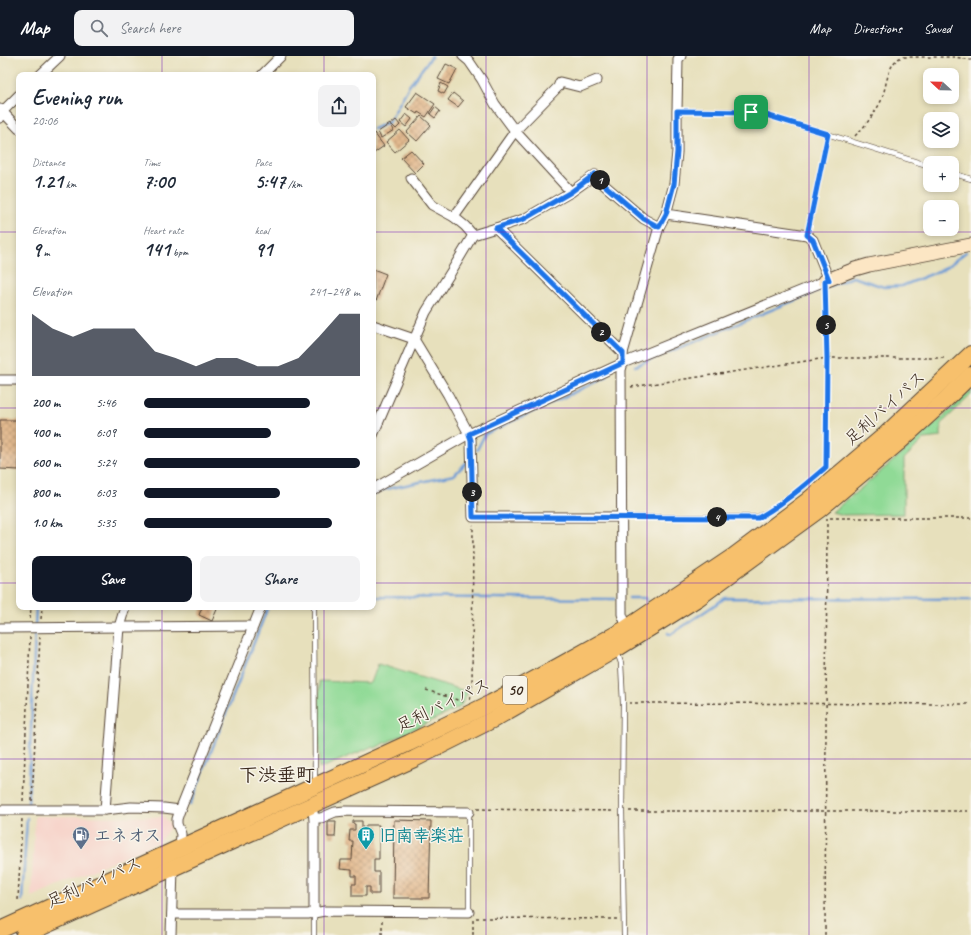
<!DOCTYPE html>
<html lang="en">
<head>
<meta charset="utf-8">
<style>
	body { margin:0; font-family:Caveat,"Klee One",sans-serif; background:#f2f2f3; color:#1f2937; height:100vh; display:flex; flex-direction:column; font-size:15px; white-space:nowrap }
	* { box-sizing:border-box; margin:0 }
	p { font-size:13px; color:#747a83 }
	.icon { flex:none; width:22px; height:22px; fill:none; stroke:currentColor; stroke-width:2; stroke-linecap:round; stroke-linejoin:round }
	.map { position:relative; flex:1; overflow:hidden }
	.drawer { position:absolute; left:16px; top:16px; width:360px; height:538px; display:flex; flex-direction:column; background:#fff; border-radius:8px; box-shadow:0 2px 6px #0003 }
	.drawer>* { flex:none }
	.needle { width:26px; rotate:292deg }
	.controls { position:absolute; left:923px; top:12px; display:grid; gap:8px }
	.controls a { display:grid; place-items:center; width:36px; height:36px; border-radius:8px; background:#fff; box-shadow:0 2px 6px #0003; font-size:20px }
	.pin { position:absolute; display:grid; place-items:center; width:34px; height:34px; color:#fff; margin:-17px; border-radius:8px; box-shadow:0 2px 6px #0006 }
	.km { position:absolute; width:20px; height:20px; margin:-10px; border-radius:50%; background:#222; color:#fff; font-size:11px; line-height:20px; text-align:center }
	.round { display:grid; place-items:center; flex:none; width:42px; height:42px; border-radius:8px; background:#f2f2f3 }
	.head { display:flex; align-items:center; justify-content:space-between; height:68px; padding:0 16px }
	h1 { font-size:22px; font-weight:600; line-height:30px }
	.figures { display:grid; grid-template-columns:repeat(3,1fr); gap:6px; height:68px; padding:4px 16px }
	.figures div { display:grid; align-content:center }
	.figures b { font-size:20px; font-weight:600 }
	.figures small { font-size:11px; font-weight:400 }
	.figures p { font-size:11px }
	.chart { height:112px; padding:8px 16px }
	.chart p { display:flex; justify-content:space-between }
	.chart svg { width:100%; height:72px; margin-top:4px; fill:#111827; opacity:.7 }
	.button { display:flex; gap:8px; margin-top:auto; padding:8px 16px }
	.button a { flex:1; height:46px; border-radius:8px; background:#111827; color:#fff; font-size:16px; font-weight:600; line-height:46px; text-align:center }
	.button a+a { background:#f2f2f3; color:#1f2937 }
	ul { padding:0 16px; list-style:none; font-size:13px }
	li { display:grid; grid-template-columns:64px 48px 1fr; align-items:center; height:30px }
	li i { height:10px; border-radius:5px; background:#111827 }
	header { display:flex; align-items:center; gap:24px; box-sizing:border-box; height:56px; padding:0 20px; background:#111827; color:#fff }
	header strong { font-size:19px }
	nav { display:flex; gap:22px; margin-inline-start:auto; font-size:14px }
	.search { width:280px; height:36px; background:#f2f2f3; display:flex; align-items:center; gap:10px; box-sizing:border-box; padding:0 14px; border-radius:8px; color:#747a83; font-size:15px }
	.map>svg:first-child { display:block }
	.built { fill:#f7d1c8 }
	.grass { fill:#90da96; stroke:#66825a }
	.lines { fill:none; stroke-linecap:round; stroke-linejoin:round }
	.stream { stroke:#6c9bd5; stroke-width:2.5 }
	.building { fill:url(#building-cross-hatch) }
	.lane-casing { stroke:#554536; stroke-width:6 }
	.street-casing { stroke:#554536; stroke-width:11 }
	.secondary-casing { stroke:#554536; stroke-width:15 }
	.highway-casing { stroke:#554536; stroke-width:18 }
	.path { stroke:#554536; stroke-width:1.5; stroke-dasharray:3 3; stroke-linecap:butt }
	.lane { stroke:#fff; stroke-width:4.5 }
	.street { stroke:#fff; stroke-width:9 }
	.secondary { stroke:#fce6c4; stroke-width:13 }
	.highway { stroke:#f7c06c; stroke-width:16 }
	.route-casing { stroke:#fff; stroke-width:8 }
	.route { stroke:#1a73e8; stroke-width:5 }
	.grid { fill:none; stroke:#7b2cbf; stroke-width:1; stroke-opacity:0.55 }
	.labels { text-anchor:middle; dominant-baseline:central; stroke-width:3; stroke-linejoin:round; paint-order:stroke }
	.shield { fill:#f7f3e8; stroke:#73665b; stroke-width:1 }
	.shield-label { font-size:16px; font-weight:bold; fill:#3b2a1e }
	.street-label { font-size:17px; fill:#3b2a1e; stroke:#f7f3e8 }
	.service-label { font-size:17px; font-weight:bold; fill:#4e5e75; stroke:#f7f3e8; text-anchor:start }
	.culture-label { font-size:17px; font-weight:bold; fill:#0d838f; stroke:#f7f3e8; text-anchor:start }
	.quarter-label { font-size:19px; font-weight:bold; fill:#3b2a1e; stroke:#f7f3e8 }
</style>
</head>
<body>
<header>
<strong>Map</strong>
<div class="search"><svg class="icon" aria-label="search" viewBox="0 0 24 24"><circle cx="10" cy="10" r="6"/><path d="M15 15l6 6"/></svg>Search here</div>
<nav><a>Map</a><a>Directions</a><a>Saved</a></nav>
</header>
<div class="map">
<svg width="971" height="879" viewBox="0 0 971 879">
	<defs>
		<pattern id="building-cross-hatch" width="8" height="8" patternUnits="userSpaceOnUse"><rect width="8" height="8" fill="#e3ba8f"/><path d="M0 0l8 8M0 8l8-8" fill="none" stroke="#b99774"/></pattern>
	</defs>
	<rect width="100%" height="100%" fill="#f7f3e8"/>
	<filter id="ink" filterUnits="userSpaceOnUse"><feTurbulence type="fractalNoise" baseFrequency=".025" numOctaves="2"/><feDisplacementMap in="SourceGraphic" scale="8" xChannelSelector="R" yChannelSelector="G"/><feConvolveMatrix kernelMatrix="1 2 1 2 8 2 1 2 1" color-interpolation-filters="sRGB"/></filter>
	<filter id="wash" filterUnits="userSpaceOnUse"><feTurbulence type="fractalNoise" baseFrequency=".012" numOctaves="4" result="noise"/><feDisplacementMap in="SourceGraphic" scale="16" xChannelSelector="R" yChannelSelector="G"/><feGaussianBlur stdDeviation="0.9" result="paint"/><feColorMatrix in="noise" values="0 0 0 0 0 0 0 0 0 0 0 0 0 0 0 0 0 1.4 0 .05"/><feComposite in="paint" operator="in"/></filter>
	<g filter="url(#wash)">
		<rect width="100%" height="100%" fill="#e7e0bc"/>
		<path class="built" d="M35 760 164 761 171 770 159 786 31 841Z"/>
		<g class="grass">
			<path d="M971 334V339L941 368V381L924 383 904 403V458L843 459 832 456C880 417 927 377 971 334Z"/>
			<path d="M378 608 468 636 460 651 375 692 371 691 319 713V625L371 627Z"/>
		</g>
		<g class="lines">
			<g class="stream">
				<path d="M373 73 389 66 409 30 432 0"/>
				<path d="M635 310 820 234 853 221 884 231 902 230 944 213 966 196"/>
				<path d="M477 394 485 378 607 321"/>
				<path d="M373 439 382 434 454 419 468 405"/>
				<path d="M373 541 615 543"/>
				<path d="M629 542H646L647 545"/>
				<path d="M35 569 36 551"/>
				<path d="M668 577 670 579 725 542 971 543"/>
				<path d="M28 749 35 574"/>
				<path d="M190 749 268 551"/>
				<path d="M22 844 27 762"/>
			</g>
		</g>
		<g id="blocks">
			<g class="building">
				<path d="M446 8 457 13 449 28 438 23Z"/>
				<path d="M441 27 448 31 444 38 438 35Z"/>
				<path d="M417 36 435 48 426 61 418 56 417 58 406 51Z"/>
				<path d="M453 37 463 45 458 51 448 44Z"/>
				<path d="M435 51 440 55 435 62 430 58Z"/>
				<path d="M406 58 412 63 406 71 400 66Z"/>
				<path d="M421 60 431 69 417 85 407 76Z"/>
				<path d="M396 64 400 69 396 73 391 68Z"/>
				<path d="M390 68 394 74 381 82 378 76Z"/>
				<path d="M400 74 409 84 395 96 386 86Z"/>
				<path d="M374 77 384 90 374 97 373 96V78Z"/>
				<path d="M411 94 424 108 415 117 401 102Z"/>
				<path d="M373 213 386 218 376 245 373 243Z"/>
				<path d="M0 364H19V414L0 413Z"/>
				<path d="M202 551H218L212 565 199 559Z"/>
				<path d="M394 764 431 765 429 842H393Z"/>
				<path d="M328 765H336L335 781H328Z"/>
				<path d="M353 765H362V772H366V769H379V803H374V816H379V838H370V831H366V840H352V828H356V820H352V814L340 813 341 804H352L353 785H349L350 774H355V768H353Z"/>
			</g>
		</g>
	</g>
	<g filter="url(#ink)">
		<use href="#blocks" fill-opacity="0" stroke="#554536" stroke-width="1"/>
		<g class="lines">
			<g class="lane-casing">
				<g id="lane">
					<path d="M677 55H741L751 56 766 59 930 110"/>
					<path d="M952 117 971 123"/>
					<path d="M807 179 828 78"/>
					<path d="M621 461H758C784 449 805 429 826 411"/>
					<path d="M314 551 315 726"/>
					<path d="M617 596 621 607 623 647 622 755 624 879"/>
					<path d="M469 856V756"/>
					<path d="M314 879V857"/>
				</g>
			</g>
			<g class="street-casing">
				<g id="street">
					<path d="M463 0 469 5 482 24 495 48 515 75 571 136"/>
					<path d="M40 19 60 0"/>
					<path d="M262 19 281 0"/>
					<path d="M0 53 19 73"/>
					<path d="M0 62 2 56 19 39"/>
					<path d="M411 122 432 149 454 161"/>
					<path d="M666 158 807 179 813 184 829 224"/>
					<path d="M496 172 623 297"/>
					<path d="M473 179 465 170 454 161 515 75 558 31 560 26 580 31 597 24"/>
					<path d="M373 269 414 283 448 339 469 378 471 384 473 461H621"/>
					<path d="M0 324H19"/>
					<path d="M373 379 426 256 451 216 473 179 496 172 524 163 571 136 595 119 602 127 644 163 659 171"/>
					<path d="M373 433 469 378 623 307 825 225"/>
					<path d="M0 572 253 570"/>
					<path d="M627 572 622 558 621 314 623 307V297L659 171 666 158 674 128 677 96V55L678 3 681 0"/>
					<path d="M0 754H105L131 751 164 752 180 754"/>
					<path d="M105 754 119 571 125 551"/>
					<path d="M313 756 314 762V857"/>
					<path d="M314 762H321L335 756 345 755 469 756"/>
					<path d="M179 795 180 792 181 778 177 768V763L180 754 261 551"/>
					<path d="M172 858H308L325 855 469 856"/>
					<path d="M171 879 173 812 174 809"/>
				</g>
			</g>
			<g class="secondary-casing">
				<path id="secondary" d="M825 225 855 213 869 209 971 189"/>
			</g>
			<g class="highway-casing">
				<g id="highway">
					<path d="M0 874 315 730 409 687 491 647 559 610 627 572 734 500 806 446 886 378 971 298"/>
					<path d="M24 879 414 703 494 663 616 593 698 542 820 453 898 387 944 345 971 319"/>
				</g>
			</g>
			<g class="path">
				<path d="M855 80C865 70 873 60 880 47 887 34 886 6 902 1H955L971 4"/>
				<path d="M825 236 827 302 826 405"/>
				<path d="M631 331 827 302H946"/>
				<path d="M30 563 31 551"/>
				<path d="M41 563 42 551"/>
				<path d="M426 634 464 646"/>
				<path d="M470 643 472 635 473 469"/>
				<path d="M629 647 971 648"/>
				<path d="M23 745 30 581"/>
				<path d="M32 745 40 581"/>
				<path d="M477 753 615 755"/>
				<path d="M629 755H971"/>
				<path d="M18 844 22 763"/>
				<path d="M476 862 618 863"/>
				<path d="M382 879V865"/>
				<path d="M473 879V863"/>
				<path d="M825 879 827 462H971"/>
			</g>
			<use href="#lane" class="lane"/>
			<use href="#street" class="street"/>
			<use href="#secondary" class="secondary"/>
			<use href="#highway" class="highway"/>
		</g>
	</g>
	<g class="lines" filter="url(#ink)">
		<g class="route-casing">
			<path id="route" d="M677 55 751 56 766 59 828 78 807 179 813 184 829 224 825 225 827 302 826 411C805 429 783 448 758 462L473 461 471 384 469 378 623 307V297L496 172 524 163 571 136 595 118 602 127 644 163 659 171 666 158 674 128 677 96Z"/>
		</g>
		<use href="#route" class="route"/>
	</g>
	<path class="grid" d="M162 0V19M324 0V19M486 0V879M647 0V879M809 0V879M0 176H19M373 176H971M0 352H19M373 352H971M0 527H19M373 527H971M162 551V879M324 551V879M0 703H971"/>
	<defs>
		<g id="fuel-pin" transform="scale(0.9)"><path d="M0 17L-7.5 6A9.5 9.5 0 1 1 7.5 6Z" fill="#5c6f8a" stroke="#f7f3e8"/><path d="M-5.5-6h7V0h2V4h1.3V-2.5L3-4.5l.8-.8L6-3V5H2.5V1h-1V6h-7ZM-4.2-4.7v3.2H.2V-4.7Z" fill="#fff"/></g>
		<g id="building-pin" transform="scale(0.9)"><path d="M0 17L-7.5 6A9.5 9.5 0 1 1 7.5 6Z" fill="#0f9aa8" stroke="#f7f3e8"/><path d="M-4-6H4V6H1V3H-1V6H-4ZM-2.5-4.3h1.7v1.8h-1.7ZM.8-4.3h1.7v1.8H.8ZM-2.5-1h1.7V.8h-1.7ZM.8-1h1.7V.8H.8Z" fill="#fff"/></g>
	</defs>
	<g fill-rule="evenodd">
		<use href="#fuel-pin" x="81" y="779"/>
		<use href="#building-pin" x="366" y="779"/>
	</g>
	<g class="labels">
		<rect class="shield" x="503" y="620" width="24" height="28" rx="3"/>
		<g class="shield-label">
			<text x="515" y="634">50</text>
		</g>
		<g class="street-label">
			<text transform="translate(885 352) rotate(-42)">足利バイパス</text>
			<text transform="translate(443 649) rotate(-26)">足利バイパス</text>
			<text transform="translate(94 826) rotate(-24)">足利バイパス</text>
		</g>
		<g class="service-label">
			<text x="94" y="779">エネオス</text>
		</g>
		<g class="culture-label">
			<text x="379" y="779">旧南幸楽荘</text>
		</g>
		<g class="quarter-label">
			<text x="277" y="719">下渋垂町</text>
		</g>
	</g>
</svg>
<div class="controls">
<a><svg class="needle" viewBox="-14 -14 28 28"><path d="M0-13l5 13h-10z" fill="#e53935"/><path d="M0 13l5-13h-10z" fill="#747a83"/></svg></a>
<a><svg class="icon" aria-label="layers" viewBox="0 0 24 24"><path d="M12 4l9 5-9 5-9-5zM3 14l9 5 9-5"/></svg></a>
<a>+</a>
<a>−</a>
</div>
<div class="pin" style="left:751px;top:56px;background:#1e9e55"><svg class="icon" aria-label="arrive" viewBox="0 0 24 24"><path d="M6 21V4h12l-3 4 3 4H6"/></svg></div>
<b class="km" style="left:600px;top:124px">1</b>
<b class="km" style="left:601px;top:276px">2</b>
<b class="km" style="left:472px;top:436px">3</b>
<b class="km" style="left:717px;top:461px">4</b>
<b class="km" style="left:826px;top:269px">5</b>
<section class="drawer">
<div class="head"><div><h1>Evening run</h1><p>20:06</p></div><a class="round"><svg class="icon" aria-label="share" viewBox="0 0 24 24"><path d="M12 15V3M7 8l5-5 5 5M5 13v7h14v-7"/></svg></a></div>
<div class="figures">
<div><p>Distance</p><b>1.21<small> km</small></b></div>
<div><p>Time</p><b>7:00</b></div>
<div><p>Pace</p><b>5:47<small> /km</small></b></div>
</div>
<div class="figures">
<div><p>Elevation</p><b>9<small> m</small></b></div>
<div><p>Heart rate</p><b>141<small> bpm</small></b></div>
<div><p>kcal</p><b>91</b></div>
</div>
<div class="chart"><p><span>Elevation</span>241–248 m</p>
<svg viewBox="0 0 160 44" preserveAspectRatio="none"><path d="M0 44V6L10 15L20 20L30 15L40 15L50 15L60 29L70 33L80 38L90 33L100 33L110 38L120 38L130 33L140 20L150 6L160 6V44z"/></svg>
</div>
<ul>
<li><b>200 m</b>5:46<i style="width:77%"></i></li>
<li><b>400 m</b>6:09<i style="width:59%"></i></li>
<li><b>600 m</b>5:24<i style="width:100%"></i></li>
<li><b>800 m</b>6:03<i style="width:63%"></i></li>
<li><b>1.0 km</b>5:35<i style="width:87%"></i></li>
</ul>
<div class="button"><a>Save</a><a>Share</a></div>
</section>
</div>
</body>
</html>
